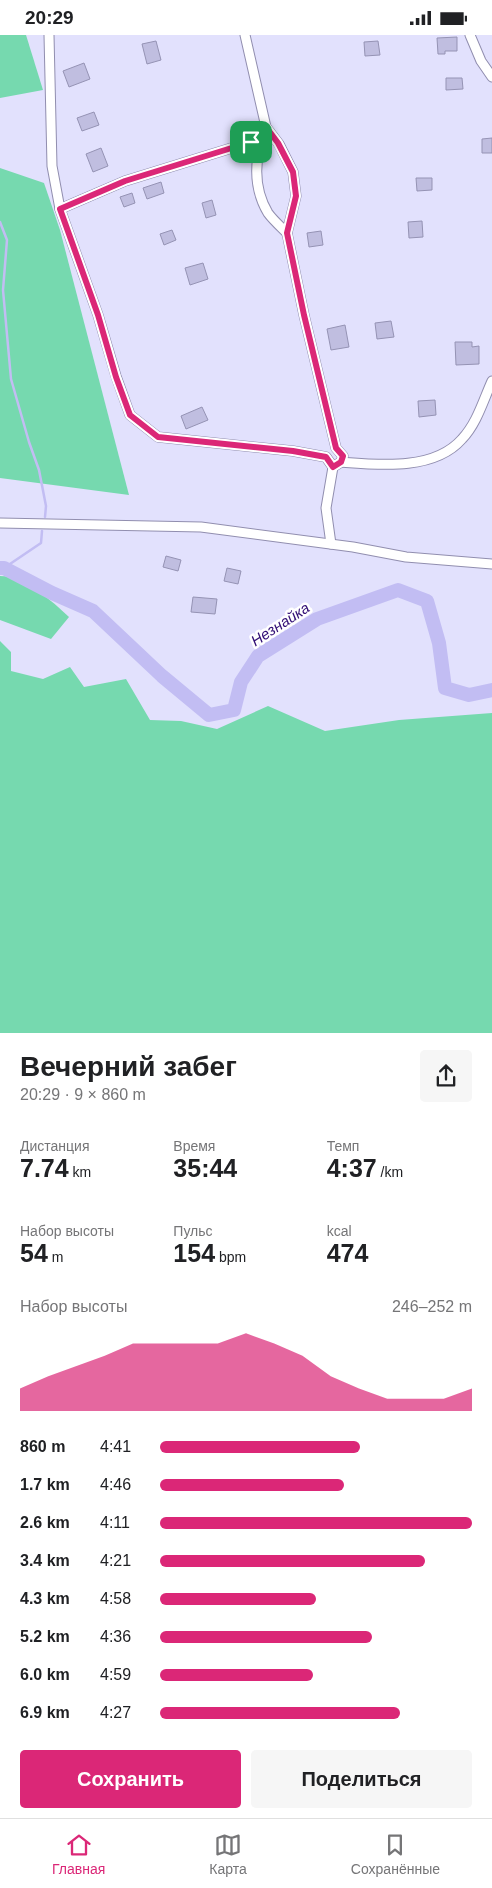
<!DOCTYPE html>
<html lang="ru">
<head>
<meta charset="utf-8">
<style>
	body { margin:0; font-family:Helvetica,sans-serif; background:#f6f6f6; color:#202124; height:100vh; display:flex; flex-direction:column; font-size:19px; white-space:nowrap }
	* { box-sizing:border-box; margin:0 }
	p { font-size:16px; color:#757577 }
	.icon { flex:none; width:28px; height:28px; fill:none; stroke:currentColor; stroke-width:2; stroke-linecap:round; stroke-linejoin:round }
	.map { position:relative; height:998px; overflow:hidden }
	.details { display:flex; flex-direction:column; background:#fff; flex:1 }
	.details>* { flex:none }
	.pin { position:absolute; display:grid; place-items:center; width:42px; height:42px; color:#fff; margin:-21px; border-radius:10px; box-shadow:0 2px 8px #0006 }
	.round { display:grid; place-items:center; flex:none; width:52px; height:52px; border-radius:5px; background:#f6f6f6 }
	.summary { display:flex; align-items:center; justify-content:space-between; height:85px; padding:0 20px }
	h1 { font-size:28px; font-weight:800; line-height:38px }
	.stats { display:grid; grid-template-columns:repeat(3,1fr); gap:8px; height:85px; padding:5px 20px }
	.stats div { display:grid; align-content:center }
	.stats b { font-size:25px; font-weight:800 }
	.stats small { font-size:14px; font-weight:400 }
	.stats p { font-size:14px }
	.chart { height:140px; padding:10px 20px }
	.chart p { display:flex; justify-content:space-between }
	.chart svg { width:100%; height:90px; margin-top:5px; fill:#db2777; opacity:.7 }
	.primary-button { display:flex; gap:10px; margin-top:auto; padding:10px 20px }
	.primary-button a { flex:1; height:58px; border-radius:5px; background:#db2777; color:#fff; font-size:20px; font-weight:800; line-height:58px; text-align:center }
	.primary-button a+a { background:#f6f6f6; color:#202124 }
	ul { padding:0 20px; list-style:none; font-size:16px }
	li { display:grid; grid-template-columns:80px 60px 1fr; align-items:center; height:38px }
	li i { height:12px; border-radius:6px; background:#db2777 }
	.status { display:flex; justify-content:space-between; align-items:center; height:35px; padding:0 25px; background:#fff; direction:ltr }
	.status svg { height:14px; fill:currentColor }
	.tab-bar { display:flex; justify-content:space-around; align-items:center; height:70px; border-top:1px solid #e0e0e0; background:#fff; font-size:14px; color:#757577 }
	.tab-bar a { display:grid; justify-items:center; gap:2px }
	.tab-bar .on { color:#db2777 }
	.map>svg:first-child { display:block }
	.green { fill:#76d9af }
	.lines { fill:none; stroke-linecap:round; stroke-linejoin:round }
	.stream { stroke:#c2bdf3; stroke-width:2.5 }
	.river { stroke:#c2bdf3; stroke-width:14 }
	.building { fill:#c0bee0; stroke:#9593b4 }
	.minor-casing { stroke:#918eaf; stroke-width:11 }
	.minor { stroke:#fff; stroke-width:9 }
	.route-casing { stroke:#fff; stroke-width:10 }
	.route { stroke:#db2777; stroke-width:6 }
	.labels { text-anchor:middle; dominant-baseline:central; stroke-width:5; stroke-linejoin:round; paint-order:stroke }
	.water-label { font-size:15px; font-style:italic; fill:#310e75; stroke:#fff }
</style>
</head>
<body>
<div class="status"><b>20:29</b><svg viewBox="0 0 49 12"><path d="M0 12V9h3v3zM5 12V6h3v6zM10 12V3h3v9zM15 12V0h3v12zM26 1h20v11H26zM47 4h2v5h-2z"/></svg></div>
<div class="map">
<svg width="492" height="998" viewBox="0 0 492 998">
	<rect width="100%" height="100%" fill="#e2e1fd"/>
	<g class="green">
		<path d="M0 0H26L43 55 0 63Z"/>
		<path d="M0 133 44 148 60 195 129 460 0 443Z"/>
		<path d="M0 541C24 541 52 566 69 582L51 604 0 585Z"/>
		<path d="M0 606 11 617V636L43 644 70 632 84 652 126 644 150 685 181 686 217 694 268 671 325 696 399 685 492 678V998H0Z"/>
	</g>
	<g class="lines">
		<g class="stream">
			<path d="M0 187 7 205 3 255 11 344 29 407 39 435 46 471 45 482"/>
			<path d="M4 533 41 508 42 496"/>
		</g>
		<path class="river" d="M0 533H4L52 558 93 576 162 641 209 680 234 675 241 647 258 621 317 584 398 555 427 566 439 608 445 653 469 660 492 655"/>
	</g>
	<g class="building">
		<path d="M457 2V16H445V19H438L437 3Z"/>
		<path d="M156 6 161 25 147 29 142 9Z"/>
		<path d="M378 6 380 20 365 21 364 7Z"/>
		<path d="M84 28 90 44 69 52 63 36Z"/>
		<path d="M446 43H462L463 54 446 55Z"/>
		<path d="M94 77 99 90 82 96 77 83Z"/>
		<path d="M492 103V118H482V104Z"/>
		<path d="M101 113 108 131 93 137 86 119Z"/>
		<path d="M416 143H432V155L417 156Z"/>
		<path d="M161 147 164 158 147 164 143 153Z"/>
		<path d="M132 158 135 168 124 172 120 162Z"/>
		<path d="M212 165 216 180 206 183 202 168Z"/>
		<path d="M422 186 423 202 409 203 408 187Z"/>
		<path d="M172 195 176 205 164 210 160 199Z"/>
		<path d="M321 196 323 210 309 212 307 198Z"/>
		<path d="M203 228 208 244 190 250 185 233Z"/>
		<path d="M391 286 394 302 377 304 375 288Z"/>
		<path d="M345 290 349 312 331 315 327 294Z"/>
		<path d="M455 307H472V312L479 311V329L456 330Z"/>
		<path d="M435 365 436 380 419 382 418 366Z"/>
		<path d="M202 372 208 385 186 394 181 381Z"/>
		<path d="M166 521 181 525 178 536 163 532Z"/>
		<path d="M227 533 241 536 238 549 224 546Z"/>
		<path d="M193 562 217 564 215 579 191 577Z"/>
	</g>
	<g class="lines">
		<g class="minor-casing">
			<g id="minor">
				<path d="M49 0 52 131 60 174 125 146 251 107 259 108"/>
				<path d="M245 0 266 92 279 109 293 137 296 161 287 198 304 280 336 413 343 421 341 427 333 432 326 473 331 509"/>
				<path d="M470 0 481 26 492 42"/>
				<path d="M266 92C255 120 252 151 268 178 273 185 281 192 287 198"/>
				<path d="M60 174 98 280 116 341 130 380 158 402 293 416 326 422 333 432"/>
				<path d="M341 427C379 430 434 436 462 404 477 388 483 366 492 346"/>
				<path d="M0 488 201 492 353 512 406 522 492 529"/>
			</g>
		</g>
		<use href="#minor" class="minor"/>
	</g>
	<g class="lines">
		<g class="route-casing">
			<path id="route" d="M266 92 278 108 293 137 296 161 287 198 304 280 336 413 343 421 341 427 333 432 326 422 293 416 158 402 130 380 116 342 98 280 60 174 125 146 251 107 260 108Z"/>
		</g>
		<use href="#route" class="route"/>
	</g>
	<g class="labels">
		<g class="water-label">
			<text transform="translate(280 589) rotate(-33)">Незнайка</text>
		</g>
	</g>
</svg>
<div class="pin" style="left:251px;top:107px;background:#1e9e55"><svg class="icon" aria-label="arrive" viewBox="0 0 24 24"><path d="M6 21V4h12l-3 4 3 4H6"/></svg></div>
</div>
<section class="details">
<div class="summary"><div><h1>Вечерний забег</h1><p>20:29 · 9 × 860 m</p></div><a class="round"><svg class="icon" aria-label="share" viewBox="0 0 24 24"><path d="M12 15V3M7 8l5-5 5 5M5 13v7h14v-7"/></svg></a></div>
<div class="stats">
<div><p>Дистанция</p><b>7.74<small> km</small></b></div>
<div><p>Время</p><b>35:44</b></div>
<div><p>Темп</p><b>4:37<small> /km</small></b></div>
</div>
<div class="stats">
<div><p>Набор высоты</p><b>54<small> m</small></b></div>
<div><p>Пульс</p><b>154<small> bpm</small></b></div>
<div><p>kcal</p><b>474</b></div>
</div>
<div class="chart"><p><span>Набор высоты</span>246–252 m</p>
<svg viewBox="0 0 160 44" preserveAspectRatio="none"><path d="M0 44V33L10 27L20 22L30 17L40 11L50 11L60 11L70 11L80 6L90 11L100 17L110 27L120 33L130 38L140 38L150 38L160 33V44z"/></svg>
</div>
<ul>
<li><b>860 m</b>4:41<i style="width:64%"></i></li>
<li><b>1.7 km</b>4:46<i style="width:59%"></i></li>
<li><b>2.6 km</b>4:11<i style="width:100%"></i></li>
<li><b>3.4 km</b>4:21<i style="width:85%"></i></li>
<li><b>4.3 km</b>4:58<i style="width:50%"></i></li>
<li><b>5.2 km</b>4:36<i style="width:68%"></i></li>
<li><b>6.0 km</b>4:59<i style="width:49%"></i></li>
<li><b>6.9 km</b>4:27<i style="width:77%"></i></li>
</ul>
<div class="primary-button"><a>Сохранить</a><a>Поделиться</a></div>
</section>
<nav class="tab-bar">
<a class="on"><svg class="icon" aria-label="home" viewBox="0 0 24 24"><path d="M3 11l9-7 9 7M6 9v11h12V9"/></svg>Главная</a>
<a><svg class="icon" aria-label="map" viewBox="0 0 24 24"><path d="M3 6l6-2 6 2 6-2v14l-6 2-6-2-6 2zM9 4v14M15 6v14"/></svg>Карта</a>
<a><svg class="icon" aria-label="saved" viewBox="0 0 24 24"><path d="M7 4h10v16l-5-4-5 4z"/></svg>Сохранённые</a>
</nav>
</body>
</html>
